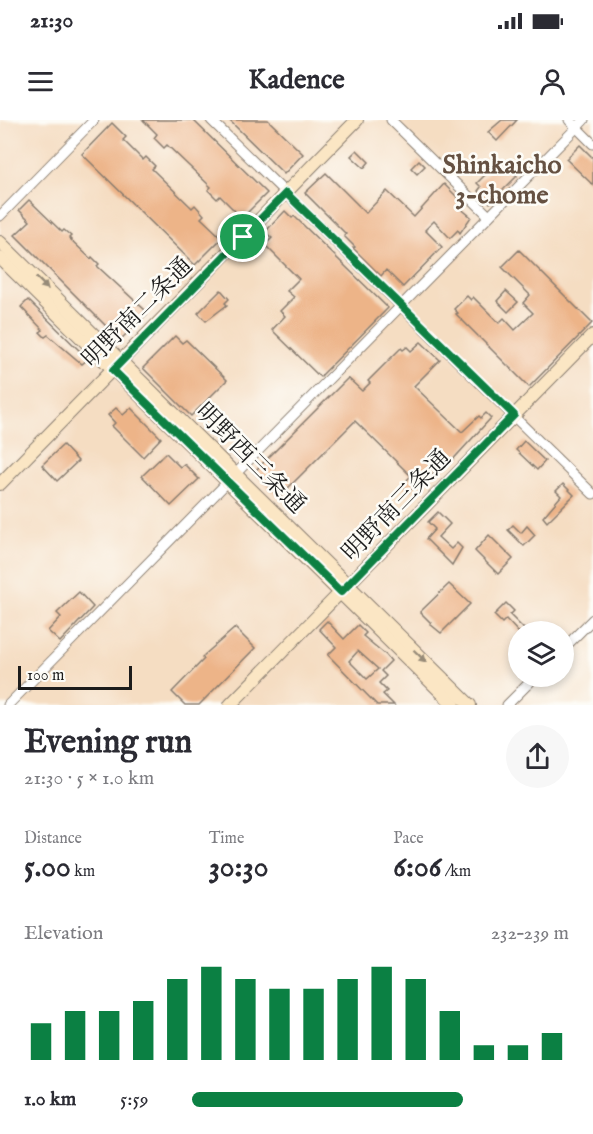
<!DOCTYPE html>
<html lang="en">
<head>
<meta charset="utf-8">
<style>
	body { margin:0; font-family:"IM FELL English","Noto Serif JP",serif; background:#f7f7f7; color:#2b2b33; height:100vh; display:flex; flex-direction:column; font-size:22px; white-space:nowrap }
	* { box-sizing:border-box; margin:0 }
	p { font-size:20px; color:#7c7c81 }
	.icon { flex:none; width:33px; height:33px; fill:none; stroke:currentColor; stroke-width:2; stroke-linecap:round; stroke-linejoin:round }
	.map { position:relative; height:585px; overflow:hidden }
	.sheet { display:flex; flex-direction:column; background:#fff; flex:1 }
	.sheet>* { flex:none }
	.buttons { position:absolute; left:508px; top:501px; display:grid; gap:12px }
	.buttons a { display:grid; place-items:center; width:66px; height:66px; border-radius:50%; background:#fff; box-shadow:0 3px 9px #0003; font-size:30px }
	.scale { position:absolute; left:18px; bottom:15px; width:114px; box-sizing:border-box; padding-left:6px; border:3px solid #1c1c1c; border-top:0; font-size:16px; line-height:21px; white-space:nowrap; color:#1c1c1c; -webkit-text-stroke:4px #fdfcf7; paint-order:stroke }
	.pin { position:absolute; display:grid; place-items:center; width:51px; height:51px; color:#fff; margin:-26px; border:3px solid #fff; border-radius:50%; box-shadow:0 2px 6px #0007 }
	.round { display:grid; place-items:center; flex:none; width:63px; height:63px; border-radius:32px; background:#f7f7f7 }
	.head { display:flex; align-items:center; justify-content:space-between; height:102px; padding:0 24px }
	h1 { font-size:33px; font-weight:700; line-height:45px }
	.metrics { display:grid; grid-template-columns:repeat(3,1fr); gap:9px; height:102px; padding:6px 24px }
	.metrics div { display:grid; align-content:center }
	.metrics b { font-size:30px; font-weight:700 }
	.metrics small { font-size:16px; font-weight:400 }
	.metrics p { font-size:16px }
	.chart { height:168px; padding:12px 24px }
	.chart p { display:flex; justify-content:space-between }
	.chart svg { width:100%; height:108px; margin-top:6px; stroke:#0b8043; stroke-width:6 }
	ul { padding:0 24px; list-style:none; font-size:20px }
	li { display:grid; grid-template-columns:96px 72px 1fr; align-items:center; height:45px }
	li i { height:15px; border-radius:8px; background:#0b8043 }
	.status { display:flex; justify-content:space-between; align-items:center; height:42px; padding:0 30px; background:#fff; direction:ltr }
	.status svg { height:16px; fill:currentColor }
	header { display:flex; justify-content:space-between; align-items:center; height:78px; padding:0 24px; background:#fff; font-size:27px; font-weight:700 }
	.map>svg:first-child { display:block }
	.building { fill:#edb488; fill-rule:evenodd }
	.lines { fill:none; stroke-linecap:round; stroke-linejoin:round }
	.street-casing { stroke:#887c6f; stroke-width:11 }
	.secondary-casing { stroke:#887c6f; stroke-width:14 }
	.street { stroke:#fff; stroke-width:9 }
	.secondary { stroke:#fbe6c4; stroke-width:12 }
	.oneway { fill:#978b78 }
	.route-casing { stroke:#fff; stroke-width:12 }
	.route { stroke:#0b8043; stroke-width:8 }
	.labels { text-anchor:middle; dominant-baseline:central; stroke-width:5; stroke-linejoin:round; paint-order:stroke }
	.street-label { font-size:24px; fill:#1c1c1c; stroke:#fdfcf7 }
	.neighbourhood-label { font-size:26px; font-weight:bold; fill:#655142; stroke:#fdfcf7 }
</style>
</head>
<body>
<div class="status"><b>21:30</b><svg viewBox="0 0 49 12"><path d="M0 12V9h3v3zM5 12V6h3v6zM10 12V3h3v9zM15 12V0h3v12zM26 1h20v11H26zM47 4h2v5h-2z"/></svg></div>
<header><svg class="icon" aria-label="menu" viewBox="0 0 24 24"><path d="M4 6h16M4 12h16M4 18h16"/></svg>Kadence<svg class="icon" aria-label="person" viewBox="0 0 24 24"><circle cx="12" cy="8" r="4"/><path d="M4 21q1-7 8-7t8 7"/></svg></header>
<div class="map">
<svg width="593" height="585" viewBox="0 0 593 585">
	<rect width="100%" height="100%" fill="#fdfcf7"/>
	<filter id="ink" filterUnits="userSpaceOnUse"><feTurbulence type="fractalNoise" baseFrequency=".0167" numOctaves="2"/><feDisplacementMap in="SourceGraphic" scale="12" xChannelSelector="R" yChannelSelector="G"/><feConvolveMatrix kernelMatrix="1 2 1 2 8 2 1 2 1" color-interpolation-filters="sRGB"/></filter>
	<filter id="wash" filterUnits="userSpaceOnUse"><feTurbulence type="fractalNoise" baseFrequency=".008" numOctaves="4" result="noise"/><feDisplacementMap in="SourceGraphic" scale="24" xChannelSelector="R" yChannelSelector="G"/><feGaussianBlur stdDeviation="1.35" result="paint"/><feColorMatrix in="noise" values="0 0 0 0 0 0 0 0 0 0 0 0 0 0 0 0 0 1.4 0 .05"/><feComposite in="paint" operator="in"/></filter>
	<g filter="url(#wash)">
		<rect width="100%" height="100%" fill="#f5ddc2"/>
		<g id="blocks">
			<g class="building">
				<path d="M143 0H193L267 73 242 98 220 76 217 79 208 70 211 67 167 25 164 28 154 18 157 14Z"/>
				<path d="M229 0H268L303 34 284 54Z"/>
				<path d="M502 0H517L497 21 488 12Z"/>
				<path d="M112 3 126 17 123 20 143 40 146 37 155 46 152 49 192 88 195 85 204 95 201 98 222 118 195 145 82 34Z"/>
				<path d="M580 25 593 38V65L566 39Z"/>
				<path d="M357 30 369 42 364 48 351 36Z"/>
				<path d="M501 39 517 56 490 83 478 71 481 67 477 63Z"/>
				<path d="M419 40 425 46 417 54 411 48Z"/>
				<path d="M326 53 366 93 387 71 414 97 444 64 463 83 459 87 471 97 460 113 458 110 450 118 434 101 425 110 442 127 403 167 386 150 381 156 353 128 355 127 344 116 346 114 305 73Z"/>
				<path d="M29 80 62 112 64 110 71 116 69 118 91 139 92 137 99 144 97 146 146 191 147 194 120 220 15 115 30 101 19 90Z"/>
				<path d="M285 91 292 98 294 96 388 188 320 257 272 210 285 196 280 191 294 177 287 171 299 159 265 125 272 118 265 112Z"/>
				<path d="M519 130 592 203 529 267 456 194 458 193 454 189 467 176 471 180 473 177 499 203 504 198 515 210 533 193 523 183 530 175 502 147Z"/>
				<path d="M221 170 229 179 225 183 227 185 206 201 198 193Z"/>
				<path d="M506 171 518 182 508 192 497 181Z"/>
				<path d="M28 180 88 239 82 244 48 215 45 217 40 212 43 210 21 187Z"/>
				<path d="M175 216 182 223 186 220 227 260 191 296 143 248Z"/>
				<path d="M421 222 440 240 414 266 462 312 479 296 481 298 486 293 491 298 447 346 444 342 420 366 417 363 409 372 402 365 411 356 355 301 279 377 254 352 348 258 362 271 370 263 368 261 401 228 403 230 407 227 411 231Z"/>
				<path d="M116 288 123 295 131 288 161 318 143 337 112 306 115 303 108 295Z"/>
				<path d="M524 321 545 341 537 350 516 330Z"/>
				<path d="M63 325 78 341 57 361 42 345Z"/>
				<path d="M166 333 180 347 184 344 199 359 171 386 142 356Z"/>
				<path d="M563 364 574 375 547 402 543 397 561 376 556 371Z"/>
				<path d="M438 392 450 404 438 417 451 429 457 423 462 428 452 445 426 419 435 409 428 402Z"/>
				<path d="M513 405 521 413 527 406 535 415 524 426 508 410Z"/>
				<path d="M489 415 513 439 498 454 475 431Z"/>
				<path d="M449 464 470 484 441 513 430 504 431 503 420 492Z"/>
				<path d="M79 472 93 487 60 522 48 511 61 497 57 493Z"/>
				<path d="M506 483 514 491 510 495 527 512H518L506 499 502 503 494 495Z"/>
				<path d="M327 501 344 519 358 505 366 513 363 516 386 535 391 541 381 551 386 556 379 563 387 571 383 574 394 585H377L328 535 336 527 319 509ZM358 531 378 549 367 559 349 541Z"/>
				<path d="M235 508 255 528 199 585H185L172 572 204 539 202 537Z"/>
			</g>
		</g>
	</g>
	<g filter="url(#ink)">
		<use href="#blocks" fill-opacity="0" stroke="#887c6f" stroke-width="1.5"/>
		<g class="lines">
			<g class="street-casing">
				<g id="street">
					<path d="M211 0 593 374"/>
					<path d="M391 0 489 96"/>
					<path d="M569 0 593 24"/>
					<path d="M0 96 94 0"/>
					<path d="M564 528 593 499"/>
					<path d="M8 585 584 0"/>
					<path d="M507 585 536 556"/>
				</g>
			</g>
			<g class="secondary-casing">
				<g id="secondary">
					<path d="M0 122 470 585"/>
					<path d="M0 138 454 585"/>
					<path d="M0 364 357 0"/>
					<path d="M230 585 593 215"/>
				</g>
			</g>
			<use href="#street" class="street"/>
			<use href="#secondary" class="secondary"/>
		</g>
		<defs><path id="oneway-solid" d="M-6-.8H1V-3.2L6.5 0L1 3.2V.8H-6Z" transform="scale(1.5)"/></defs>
		<g class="oneway">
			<use href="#oneway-solid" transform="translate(42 163) rotate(45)"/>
			<use href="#oneway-solid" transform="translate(420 536) rotate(44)"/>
		</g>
	</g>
	<g class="lines" filter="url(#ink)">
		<g class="route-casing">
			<path id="route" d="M286 73 514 295 341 472 113 250Z"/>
		</g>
		<use href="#route" class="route"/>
	</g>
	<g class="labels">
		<g class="street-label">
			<text transform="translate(138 193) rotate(-45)">明野南二条通</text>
			<text transform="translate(250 339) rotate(45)">明野西三条通</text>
			<text transform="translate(397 386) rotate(-46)">明野南三条通</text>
		</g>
		<g class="neighbourhood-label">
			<text x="502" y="45">Shinkaicho<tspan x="502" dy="30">3-chome</tspan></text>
		</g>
	</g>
</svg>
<div class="buttons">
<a><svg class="icon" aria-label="layers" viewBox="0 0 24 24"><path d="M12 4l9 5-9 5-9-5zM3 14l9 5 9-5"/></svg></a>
</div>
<div class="scale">100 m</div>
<div class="pin" style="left:243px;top:117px;background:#1e9e55"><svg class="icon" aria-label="arrive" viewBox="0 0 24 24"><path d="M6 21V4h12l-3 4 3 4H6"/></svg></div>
</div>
<section class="sheet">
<div class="head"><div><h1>Evening run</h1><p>21:30 · 5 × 1.0 km</p></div><a class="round"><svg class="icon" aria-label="share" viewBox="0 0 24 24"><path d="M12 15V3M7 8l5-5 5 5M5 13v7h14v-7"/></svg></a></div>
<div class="metrics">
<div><p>Distance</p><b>5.00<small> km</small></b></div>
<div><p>Time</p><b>30:30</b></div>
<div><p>Pace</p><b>6:06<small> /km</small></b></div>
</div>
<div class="chart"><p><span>Elevation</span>232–239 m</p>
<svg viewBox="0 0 160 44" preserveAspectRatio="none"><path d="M5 44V29M15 44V24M25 44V24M35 44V20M45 44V11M55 44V6M65 44V11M75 44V15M85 44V15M95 44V11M105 44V6M115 44V11M125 44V24M135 44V38M145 44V38M155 44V33"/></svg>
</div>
<ul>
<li><b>1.0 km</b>5:59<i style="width:72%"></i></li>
</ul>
</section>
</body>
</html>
